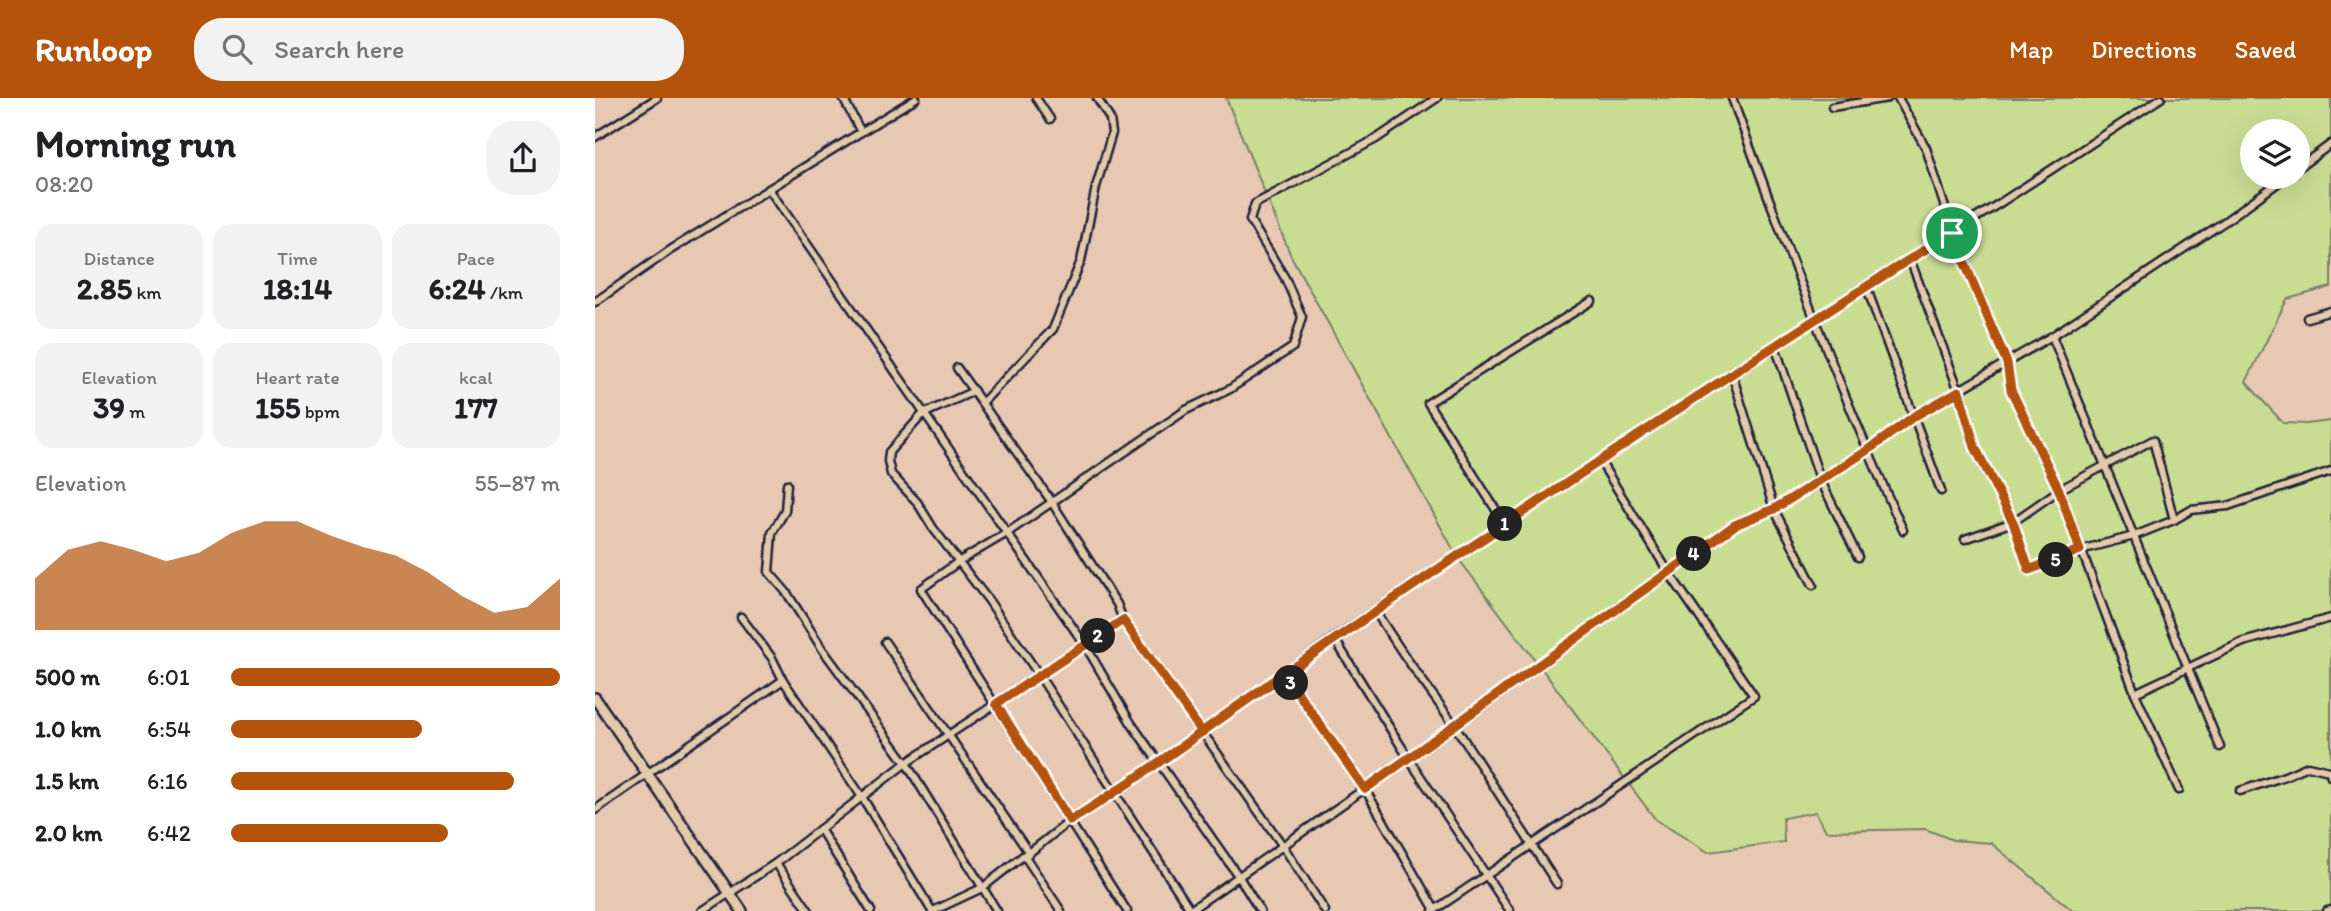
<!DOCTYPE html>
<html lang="en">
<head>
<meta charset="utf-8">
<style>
	body { margin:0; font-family:Itim,sans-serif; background:#f2f2f2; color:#202124; height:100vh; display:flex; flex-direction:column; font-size:26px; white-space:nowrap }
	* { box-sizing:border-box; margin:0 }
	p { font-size:23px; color:#757577 }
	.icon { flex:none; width:38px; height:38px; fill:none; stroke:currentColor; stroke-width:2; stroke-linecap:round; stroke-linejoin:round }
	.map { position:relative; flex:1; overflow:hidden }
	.details { display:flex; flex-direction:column; background:#fff; width:595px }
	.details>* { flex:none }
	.tools { position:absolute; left:1645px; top:21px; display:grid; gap:14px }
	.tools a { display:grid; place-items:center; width:70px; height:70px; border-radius:50%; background:#fff; box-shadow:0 7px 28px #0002; font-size:35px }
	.pin { position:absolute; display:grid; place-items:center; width:60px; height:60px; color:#fff; margin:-30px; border:4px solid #fff; border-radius:50%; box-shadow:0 2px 7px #0007 }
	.km { position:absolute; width:35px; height:35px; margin:-18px; border-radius:50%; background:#222; color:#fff; font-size:19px; line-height:35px; text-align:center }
	.round { display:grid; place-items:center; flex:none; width:74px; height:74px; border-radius:28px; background:#f2f2f2 }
	.headline { display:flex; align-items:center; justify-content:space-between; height:119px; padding:0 35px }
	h1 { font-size:38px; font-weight:800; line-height:52px }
	.metrics { display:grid; grid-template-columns:repeat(3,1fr); gap:10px; height:119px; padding:7px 35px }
	.metrics div { display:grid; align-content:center; border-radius:18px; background:#f2f2f2; text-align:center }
	.metrics b { font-size:30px; font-weight:800 }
	.metrics small { font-size:19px; font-weight:400 }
	.metrics p { font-size:19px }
	.chart { height:196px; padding:14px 35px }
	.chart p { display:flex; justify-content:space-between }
	.chart svg { width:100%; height:126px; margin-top:7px; fill:#b45309; opacity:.7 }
	ul { padding:0 35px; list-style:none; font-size:23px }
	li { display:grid; grid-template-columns:112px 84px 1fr; align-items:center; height:52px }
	li i { height:18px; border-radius:9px; background:#b45309 }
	header { display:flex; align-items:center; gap:42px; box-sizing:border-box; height:98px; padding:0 35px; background:#b45309; color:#fff }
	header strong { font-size:33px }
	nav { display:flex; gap:38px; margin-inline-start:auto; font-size:24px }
	.search { width:490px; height:63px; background:#f2f2f2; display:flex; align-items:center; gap:18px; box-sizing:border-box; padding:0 24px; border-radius:28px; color:#757577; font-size:26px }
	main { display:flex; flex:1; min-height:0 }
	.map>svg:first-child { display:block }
	.green { fill:#c9dd92; stroke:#768066; stroke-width:2; fill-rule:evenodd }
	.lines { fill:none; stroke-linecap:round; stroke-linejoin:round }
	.street-casing { stroke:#22223b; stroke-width:11 }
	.secondary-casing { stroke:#22223b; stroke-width:14 }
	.street { stroke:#e2caaa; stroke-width:6 }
	.secondary { stroke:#e2caaa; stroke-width:9 }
	.route-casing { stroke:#fff; stroke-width:14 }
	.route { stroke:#b45309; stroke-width:9 }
</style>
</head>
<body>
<header>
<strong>Runloop</strong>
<div class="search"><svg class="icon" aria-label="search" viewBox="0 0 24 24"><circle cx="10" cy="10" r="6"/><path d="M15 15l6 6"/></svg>Search here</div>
<nav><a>Map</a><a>Directions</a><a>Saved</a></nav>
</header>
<main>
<section class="details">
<div class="headline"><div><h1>Morning run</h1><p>08:20</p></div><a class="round"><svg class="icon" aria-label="share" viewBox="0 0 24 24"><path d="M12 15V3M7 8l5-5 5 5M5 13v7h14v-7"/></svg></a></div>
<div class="metrics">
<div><p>Distance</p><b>2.85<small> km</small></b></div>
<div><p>Time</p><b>18:14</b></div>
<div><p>Pace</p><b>6:24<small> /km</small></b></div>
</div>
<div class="metrics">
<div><p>Elevation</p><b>39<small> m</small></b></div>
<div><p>Heart rate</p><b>155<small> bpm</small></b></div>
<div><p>kcal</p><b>177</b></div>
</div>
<div class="chart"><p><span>Elevation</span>55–87 m</p>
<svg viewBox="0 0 160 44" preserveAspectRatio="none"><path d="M0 44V26L10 16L20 13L30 16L40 20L50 17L60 10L70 6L80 6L90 11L100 15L110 18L120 24L130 32L140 38L150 36L160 26V44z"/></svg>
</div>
<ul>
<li><b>500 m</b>6:01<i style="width:100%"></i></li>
<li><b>1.0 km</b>6:54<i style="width:58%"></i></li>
<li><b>1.5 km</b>6:16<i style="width:86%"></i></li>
<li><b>2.0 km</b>6:42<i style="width:66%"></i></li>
</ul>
</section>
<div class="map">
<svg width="1736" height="813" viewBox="0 0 1736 813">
	<rect width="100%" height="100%" fill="#e7c8b2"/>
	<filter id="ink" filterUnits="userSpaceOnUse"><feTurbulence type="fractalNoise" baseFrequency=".0143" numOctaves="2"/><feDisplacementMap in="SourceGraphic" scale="14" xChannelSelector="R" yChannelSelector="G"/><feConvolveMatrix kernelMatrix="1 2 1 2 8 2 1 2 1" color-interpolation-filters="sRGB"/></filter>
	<g filter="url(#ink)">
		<path class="green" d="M631 0H1736V189L1692 201 1651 284 1688 325 1711 326 1736 323V813H1478L1396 745 1358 742 1330 731 1231 733 1221 714 1188 720 1189 744 1113 754 1061 722 863 460 696 158ZM1657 33H1703V79H1657Z"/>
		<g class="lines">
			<g class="street-casing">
				<g id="street">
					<path d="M248 0 266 34"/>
					<path d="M441 0 455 21"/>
					<path d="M1137 0C1190 146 1244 291 1308 432"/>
					<path d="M1303 0 1331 50 1358 135 1412 265 1416 292 1464 392 1540 595 1584 692"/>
					<path d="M1237 9 1293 0"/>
					<path d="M0 39 62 0"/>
					<path d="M1703 70 1736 46"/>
					<path d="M174 91 412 435 591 312 635 291 698 249 707 219 690 180 655 122 660 106 781 41 842 0"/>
					<path d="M1315 161 1364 293 1380 349 1418 424 1434 472 1485 452 1539 438 1579 422 1596 412 1633 408 1736 373"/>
					<path d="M1271 188 1346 393"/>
					<path d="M0 204 77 151 321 0"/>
					<path d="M1712 220 1736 213"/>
					<path d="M1457 238 1625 649"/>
					<path d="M1180 248 1225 381 1263 459"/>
					<path d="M1137 276 1179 411 1218 487"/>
					<path d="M379 293 328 316 294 354 293 363 296 376 322 404 338 430 394 503 444 577 520 695 475 723 434 755"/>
					<path d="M387 305 458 231 486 163 501 89 517 35 515 21 502 0"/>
					<path d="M192 386 190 413 177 435 174 474 192 495 228 552 311 665 402 813"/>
					<path d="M910 426 833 305 997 203"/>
					<path d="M1370 441 1418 424 1464 392 1558 342 1579 422"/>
					<path d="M780 513 809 557 860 628 962 786"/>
					<path d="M528 522 688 748 730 813"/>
					<path d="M739 540 814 661 915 813"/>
					<path d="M290 544 434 755 432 757"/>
					<path d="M689 575 770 691 840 812"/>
					<path d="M188 582 267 699 337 813"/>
					<path d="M1540 595 1648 544 1736 520"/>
					<path d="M1645 693 1690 678 1713 668 1734 673 1736 679"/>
					<path d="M0 712 188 582 177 560 146 519"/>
					<path d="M225 731 276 813"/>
					<path d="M181 765 214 813"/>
					<path d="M107 813 181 765 311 665 528 522 522 506 454 400 362 270"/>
					<path d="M338 813 387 790 429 757 466 813"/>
					<path d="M532 813 326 491 363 464 412 435 490 547 536 625 644 779 665 813"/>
					<path d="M594 813 860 628 1140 427 1179 411 1272 353 1318 319 1457 238 1629 124 1691 79"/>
					<path d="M596 813 520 695 739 540 972 385 1271 188 1405 105 1566 0"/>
					<path d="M838 813 1159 598 1074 475 1005 363"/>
					<path d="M1732 813 1736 812"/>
				</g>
			</g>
			<g class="secondary-casing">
				<path id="secondary" d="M0 600 147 813"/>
			</g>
			<use href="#street" class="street"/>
			<use href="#secondary" class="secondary"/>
		</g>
	</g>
	<g class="lines" filter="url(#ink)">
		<g class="route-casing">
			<path id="route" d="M1357 135C1254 198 1152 266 1050 333 901 432 753 530 607 634L528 522 401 606 475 723C549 677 619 625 689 575L770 691 1140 427 1179 411 1272 353 1318 319 1364 293 1380 349 1418 424 1434 472 1485 452 1464 392 1416 292 1412 265 1357 135"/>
		</g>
		<use href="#route" class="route"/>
	</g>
</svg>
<div class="tools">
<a><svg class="icon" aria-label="layers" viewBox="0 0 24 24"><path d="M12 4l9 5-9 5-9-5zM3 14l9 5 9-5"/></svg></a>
</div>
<div class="pin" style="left:1357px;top:135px;background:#1e9e55"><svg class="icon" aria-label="arrive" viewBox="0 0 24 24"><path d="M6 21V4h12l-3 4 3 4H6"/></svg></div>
<b class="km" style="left:910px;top:426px">1</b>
<b class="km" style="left:503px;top:538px">2</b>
<b class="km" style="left:696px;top:585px">3</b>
<b class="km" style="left:1099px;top:456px">4</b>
<b class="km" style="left:1461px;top:462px">5</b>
</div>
</main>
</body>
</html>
